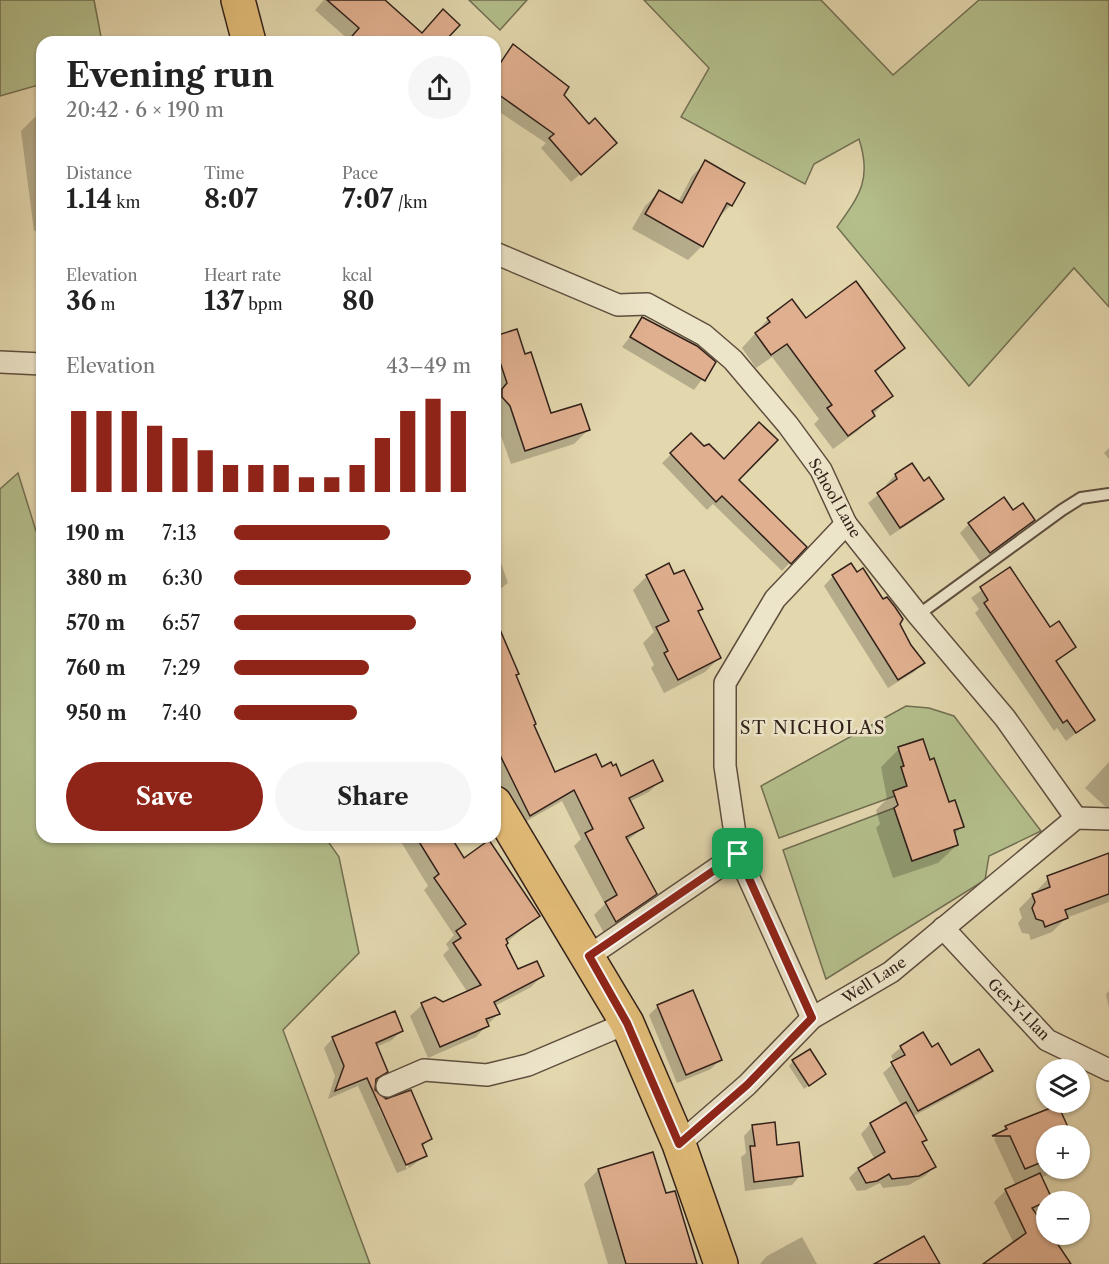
<!DOCTYPE html>
<html lang="en">
<head>
<meta charset="utf-8">
<style>
	body { margin:0; font-family:"Libre Caslon Text",serif; background:#f6f6f6; color:#222; height:100vh; display:flex; flex-direction:column; font-size:22px; white-space:nowrap }
	* { box-sizing:border-box; margin:0 }
	p { font-size:20px; color:#767676 }
	.icon { flex:none; width:33px; height:33px; fill:none; stroke:currentColor; stroke-width:2; stroke-linecap:round; stroke-linejoin:round }
	.map { position:relative; flex:1; overflow:hidden }
	.panel { position:absolute; left:36px; top:36px; width:465px; height:807px; display:flex; flex-direction:column; background:#fff; border-radius:18px; box-shadow:0 2px 4px #0004 }
	.panel>* { flex:none }
	.tools { position:absolute; left:1036px; top:1059px; display:grid; gap:12px }
	.tools a { display:grid; place-items:center; width:54px; height:54px; border-radius:50%; background:#fff; box-shadow:0 2px 4px #0004; font-size:30px }
	.pin { position:absolute; display:grid; place-items:center; width:51px; height:51px; color:#fff; margin:-26px; border-radius:12px; box-shadow:0 3px 9px #0006 }
	.round { display:grid; place-items:center; flex:none; width:63px; height:63px; border-radius:32px; background:#f6f6f6 }
	.headline { display:flex; align-items:center; justify-content:space-between; height:102px; padding:0 30px }
	h1 { font-size:33px; font-weight:800; line-height:45px }
	.metrics { display:grid; grid-template-columns:repeat(3,1fr); gap:9px; height:102px; padding:6px 30px }
	.metrics div { display:grid; align-content:center }
	.metrics b { font-size:26px; font-weight:800 }
	.metrics small { font-size:16px; font-weight:400 }
	.metrics p { font-size:16px }
	.chart { height:168px; padding:12px 30px }
	.chart p { display:flex; justify-content:space-between }
	.chart svg { width:100%; height:108px; margin-top:6px; stroke:#8f2418; stroke-width:6 }
	.button { display:flex; gap:12px; margin-top:auto; padding:12px 30px }
	.button a { flex:1; height:69px; border-radius:36px; background:#8f2418; color:#fff; font-size:24px; font-weight:800; line-height:69px; text-align:center }
	.button a+a { background:#f6f6f6; color:#222 }
	ul { padding:0 30px; list-style:none; font-size:20px }
	li { display:grid; grid-template-columns:96px 72px 1fr; align-items:center; height:45px }
	li i { height:15px; border-radius:8px; background:#8f2418 }
	.map>svg:first-child { display:block }
	.green { fill:#b3be8b; stroke:#726f52; stroke-width:1.5 }
	.shadow { fill:#0003 }
	.building { fill:#e0af8f; stroke:#312019; stroke-width:1.5 }
	.lines { fill:none; stroke-linecap:round; stroke-linejoin:round }
	.lane-casing { stroke:#5e4e3e; stroke-width:14 }
	.street-casing { stroke:#5e4e3e; stroke-width:24 }
	.primary-casing { stroke:#312019; stroke-width:36 }
	.lane { stroke:#ede5ca; stroke-width:10 }
	.street { stroke:#ede5ca; stroke-width:21 }
	.primary { stroke:#e2bc77; stroke-width:33 }
	.route-casing { stroke:#fff; stroke-width:12 }
	.route { stroke:#8f2418; stroke-width:8 }
	.labels { text-anchor:middle; dominant-baseline:central; stroke-width:5; stroke-linejoin:round; paint-order:stroke }
	.street-label { font-size:15px; fill:#312019; stroke:#ede5ca }
	.quarter-label { font-size:18px; letter-spacing:1.5px; fill:#312019; stroke:#ede5ca }
</style>
</head>
<body>
<div class="map">
<svg width="1109" height="1264" viewBox="0 0 1109 1264">
	<rect width="100%" height="100%" fill="#e3d7ae"/>
	<filter id="stains"><feTurbulence type="fractalNoise" baseFrequency=".00333" numOctaves="4"/><feColorMatrix values="0 0 0 0 .2 0 0 0 0 .09 0 0 0 0 .02 0 0 0 .5 -.17"/></filter>
	<radialGradient id="worn" r=".72"><stop offset=".6" stop-color="#630" stop-opacity="0"/><stop offset="1" stop-color="#630" stop-opacity=".3"/></radialGradient>
	<g class="green">
		<path d="M0 0H94L102 42H42V84L0 96Z"/>
		<path d="M469 0H527L500 30Z"/>
		<path d="M644 0H821L893 75 979 0H1109V307L1074 268 969 386 837 227C860 195 872 179 859 139L814 164 805 184 681 117 709 68Z"/>
		<path d="M18 473 36 531 42 543V837H325L339 857 359 953 283 1030 370 1264H0V489Z"/>
		<path d="M906 706 929 708 954 716 1041 831 989 856 985 880 826 979 783 850 894 808 912 861 958 845 954 830 964 826 955 801 949 802 934 759 930 760 922 739 898 747 904 766 901 767 907 786 894 791 895 796 779 838 761 786Z"/>
	</g>
	<g class="shadow">
		<path d="M324 0H369L422 34 442 42H348L349 40 315 10Z"/>
		<path d="M513 46 562 95 606 152 571 182 541 148 546 143 495 109V69Z"/>
		<path d="M42 116V230L34 231 21 131 35 117Z"/>
		<path d="M706 162 731 205 716 220 702 246 688 260 632 229 645 206 659 192 678 202 692 176Z"/>
		<path d="M792 301 806 320 903 348 875 373 891 395 859 430 833 449 814 424 819 419 772 357 756 368 742 348 768 319Z"/>
		<path d="M644 319 714 363 694 390 622 347Z"/>
		<path d="M495 337 524 356 550 415 588 430 574 444 511 464 495 419Z"/>
		<path d="M691 435 805 547 782 571 713 504 707 510 662 463Z"/>
		<path d="M1109 448V459L1104 453Z"/>
		<path d="M912 465 923 483 943 499 933 508 890 536 868 503 888 487 886 485 895 475Z"/>
		<path d="M1013 512 1033 520 980 561 960 533 969 524Z"/>
		<path d="M495 546 508 583 495 593Z"/>
		<path d="M1010 569 1049 629 1074 647 1055 663 1093 720 1066 741 1057 728 1054 731 975 613 979 609 971 598Z"/>
		<path d="M647 576 701 608 697 613 719 658 705 672 664 693 651 668 654 665 643 643 654 632 633 590Z"/>
		<path d="M833 576 898 623 909 646 923 663 914 672 888 688 824 586Z"/>
		<path d="M495 652H508L533 725 555 774 601 769 620 778 661 780 649 792 629 802 643 828 627 841 655 894 644 905 604 933 594 915 605 904 574 846 581 839 562 801 518 826 495 779Z"/>
		<path d="M899 749 948 804 962 826 954 835 957 845 938 863 893 878 876 828 880 824 876 810 887 799 881 767Z"/>
		<path d="M1109 762V810L1085 788Z"/>
		<path d="M398 837H449L463 860 538 915 504 945 518 971 542 976 531 987 495 1006 498 1014 476 1037 428 1058 410 1016 422 1005 435 999 443 1003 468 993 443 955 449 949 446 944 454 935 424 890 428 886Z"/>
		<path d="M1109 858V902L1066 918 1052 932 1031 940 1029 934 1022 933 1018 923 1022 918 1019 909 1048 879Z"/>
		<path d="M1109 991V1008L1106 994Z"/>
		<path d="M658 1006 720 1060 711 1069 677 1083 649 1015Z"/>
		<path d="M401 1031 392 1040 376 1047 386 1071 375 1082 374 1091 430 1138 422 1147 425 1156 409 1168 382 1106H378L407 1169 397 1173 358 1086 328 1099 335 1076 324 1048 333 1038Z"/>
		<path d="M901 1047 931 1049 950 1067 991 1071 981 1080 912 1117 925 1140 921 1143 934 1167 925 1176 909 1185 883 1188 880 1183 866 1190 857 1191 849 1178 858 1169 875 1160 861 1134 870 1124 902 1107 883 1073 895 1062 891 1056Z"/>
		<path d="M793 1061 824 1074 804 1089 789 1066Z"/>
		<path d="M753 1126 776 1146 801 1175 792 1185 745 1191 741 1157 746 1153 744 1136Z"/>
		<path d="M1006 1127 1047 1136V1168H1062L1041 1178 1050 1199 1034 1213 1047 1232 1062 1264H986L1014 1244 994 1202 1006 1190 1016 1186 994 1139Z"/>
		<path d="M652 1154 665 1195 696 1264H608L584 1184 598 1170Z"/>
		<path d="M802 1237 817 1264H760L767 1256Z"/>
	</g>
	<g class="building">
		<path d="M327 0H385L422 33 443 9 460 25 444 42H347L359 28Z"/>
		<path d="M513 44 569 87 564 95 589 124 595 118 617 143 581 175 549 138 554 134 495 92V71Z"/>
		<path d="M705 160 745 183 732 206 727 203 703 247 645 214 659 190 682 203Z"/>
		<path d="M856 281 905 348 875 371 893 396 872 411 875 416 848 436 827 408 832 405 787 344 771 355 755 333 770 322 767 318 792 299 806 318Z"/>
		<path d="M642 317 697 346 716 362 705 381 630 337Z"/>
		<path d="M517 329 525 354 531 352 551 413 581 404 590 430 525 451 510 406 502 397V389L507 383 495 347V336Z"/>
		<path d="M759 422 778 440 739 480 807 547 791 564 722 496 716 502 670 453 691 433 704 446 709 444 724 459Z"/>
		<path d="M912 463 924 481 929 477 944 499 900 528 877 493 897 479 895 474Z"/>
		<path d="M1004 497 1013 510 1023 503 1035 520 990 553 968 523Z"/>
		<path d="M669 563 674 574 684 570 703 609 698 611 721 658 678 680 664 653 668 651 656 627 669 621 646 575Z"/>
		<path d="M851 563 857 572 863 568 883 599 887 597 895 607 903 619 900 624 911 645 925 663 898 680 832 575Z"/>
		<path d="M1010 567 1050 627 1059 621 1076 647 1056 661 1095 720 1076 733 1067 720 1063 723 984 603 988 600 980 587Z"/>
		<path d="M495 618 519 674 516 675 536 724 534 725 555 772 596 754 602 767 611 762 613 766 616 764 621 776 653 760 663 781 629 798 644 828 626 837 657 894 616 922 605 902 617 895 585 833 593 829 574 790 530 816 495 745Z"/>
		<path d="M923 739 930 760 934 758 949 802 955 800 964 827 954 830 958 845 912 861 894 808 898 805 893 791 907 786 901 767 904 766 898 747Z"/>
		<path d="M416 837H451L464 858 489 840 540 916 506 939 508 943 506 945 518 969 537 961 544 976 494 1002 500 1014 486 1019 489 1026 440 1047 421 1003 435 997 443 1002 481 985 453 943 461 938 456 931 466 924 434 878 439 874Z"/>
		<path d="M1109 853V894L1065 910 1068 918 1045 927 1043 921 1036 919 1032 908 1035 902 1032 894 1050 887 1047 876Z"/>
		<path d="M693 990 722 1060 686 1075 657 1005Z"/>
		<path d="M395 1011 403 1031 376 1043 388 1072 376 1079 375 1090 386 1099 411 1090 432 1139 422 1144 427 1156 406 1165 367 1078 335 1091 344 1066 332 1037Z"/>
		<path d="M923 1032 932 1047 938 1043 951 1065 979 1049 993 1071 918 1111 891 1062 905 1055 900 1046Z"/>
		<path d="M810 1049 826 1074 809 1086 792 1060Z"/>
		<path d="M906 1102 927 1140 922 1142 936 1167 919 1176 892 1179 889 1174 877 1181 866 1183 858 1168 885 1152 870 1123Z"/>
		<path d="M1058 1105 1072 1136H1047V1160L1025 1169 1010 1136H992L1007 1129 1005 1126Z"/>
		<path d="M775 1122 777 1145 799 1142 803 1176 754 1182 750 1146H755L752 1125Z"/>
		<path d="M653 1152 666 1193 675 1191 697 1264H626L598 1169Z"/>
		<path d="M1040 1173 1052 1199 1032 1208 1047 1229V1234H1051L1071 1264H983L1026 1233 1005 1189Z"/>
		<path d="M924 1236 940 1264H874Z"/>
	</g>
	<g class="lines">
		<g class="lane-casing">
			<path id="lane" d="M918 615 1062 510 1081 498 1109 494"/>
		</g>
		<g class="street-casing">
			<g id="street">
				<path d="M495 253 618 305 647 304 704 335 733 360 788 425 821 470 846 524 918 615 1005 718 1076 818"/>
				<path d="M0 362 42 364"/>
				<path d="M943 928 1047 1040 1109 1070"/>
				<path d="M589 956 738 854"/>
				<path d="M812 1018 738 854 725 766V683L775 599 846 524"/>
				<path d="M387 1086 424 1070 487 1075 528 1065 627 1023"/>
				<path d="M679 1144 747 1085 812 1018 891 972 1076 818 1109 819"/>
			</g>
		</g>
		<g class="primary-casing">
			<g id="primary">
				<path d="M238 0 249 42"/>
				<path d="M495 803 627 1023 679 1144 721 1264"/>
			</g>
		</g>
		<use href="#lane" class="lane"/>
		<use href="#street" class="street"/>
		<use href="#primary" class="primary"/>
	</g>
	<g class="lines">
		<g class="route-casing">
			<path id="route" d="M738 854 812 1018 747 1085 679 1144 627 1023 589 956Z"/>
		</g>
		<use href="#route" class="route"/>
	</g>
	<g class="labels">
		<g class="street-label">
			<text transform="translate(835 498) rotate(60)">School Lane</text>
			<text transform="translate(874 980) rotate(-33)">Well Lane</text>
			<text transform="translate(1019 1009) rotate(45)">Ger-Y-Llan</text>
		</g>
		<g class="quarter-label">
			<text x="813" y="728">ST NICHOLAS</text>
		</g>
	</g>
	<rect width="100%" height="100%" filter="url(#stains)"/>
	<rect width="100%" height="100%" fill="url(#worn)"/>
</svg>
<div class="tools">
<a><svg class="icon" aria-label="layers" viewBox="0 0 24 24"><path d="M12 4l9 5-9 5-9-5zM3 14l9 5 9-5"/></svg></a>
<a>+</a>
<a>−</a>
</div>
<div class="pin" style="left:738px;top:854px;background:#1e9e55"><svg class="icon" aria-label="arrive" viewBox="0 0 24 24"><path d="M6 21V4h12l-3 4 3 4H6"/></svg></div>
<section class="panel">
<div class="headline"><div><h1>Evening run</h1><p>20:42 · 6 × 190 m</p></div><a class="round"><svg class="icon" aria-label="share" viewBox="0 0 24 24"><path d="M12 15V3M7 8l5-5 5 5M5 13v7h14v-7"/></svg></a></div>
<div class="metrics">
<div><p>Distance</p><b>1.14<small> km</small></b></div>
<div><p>Time</p><b>8:07</b></div>
<div><p>Pace</p><b>7:07<small> /km</small></b></div>
</div>
<div class="metrics">
<div><p>Elevation</p><b>36<small> m</small></b></div>
<div><p>Heart rate</p><b>137<small> bpm</small></b></div>
<div><p>kcal</p><b>80</b></div>
</div>
<div class="chart"><p><span>Elevation</span>43–49 m</p>
<svg viewBox="0 0 160 44" preserveAspectRatio="none"><path d="M5 44V11M15 44V11M25 44V11M35 44V17M45 44V22M55 44V27M65 44V33M75 44V33M85 44V33M95 44V38M105 44V38M115 44V33M125 44V22M135 44V11M145 44V6M155 44V11"/></svg>
</div>
<ul>
<li><b>190 m</b>7:13<i style="width:66%"></i></li>
<li><b>380 m</b>6:30<i style="width:100%"></i></li>
<li><b>570 m</b>6:57<i style="width:77%"></i></li>
<li><b>760 m</b>7:29<i style="width:57%"></i></li>
<li><b>950 m</b>7:40<i style="width:52%"></i></li>
</ul>
<div class="button"><a>Save</a><a>Share</a></div>
</section>
</div>
</body>
</html>
